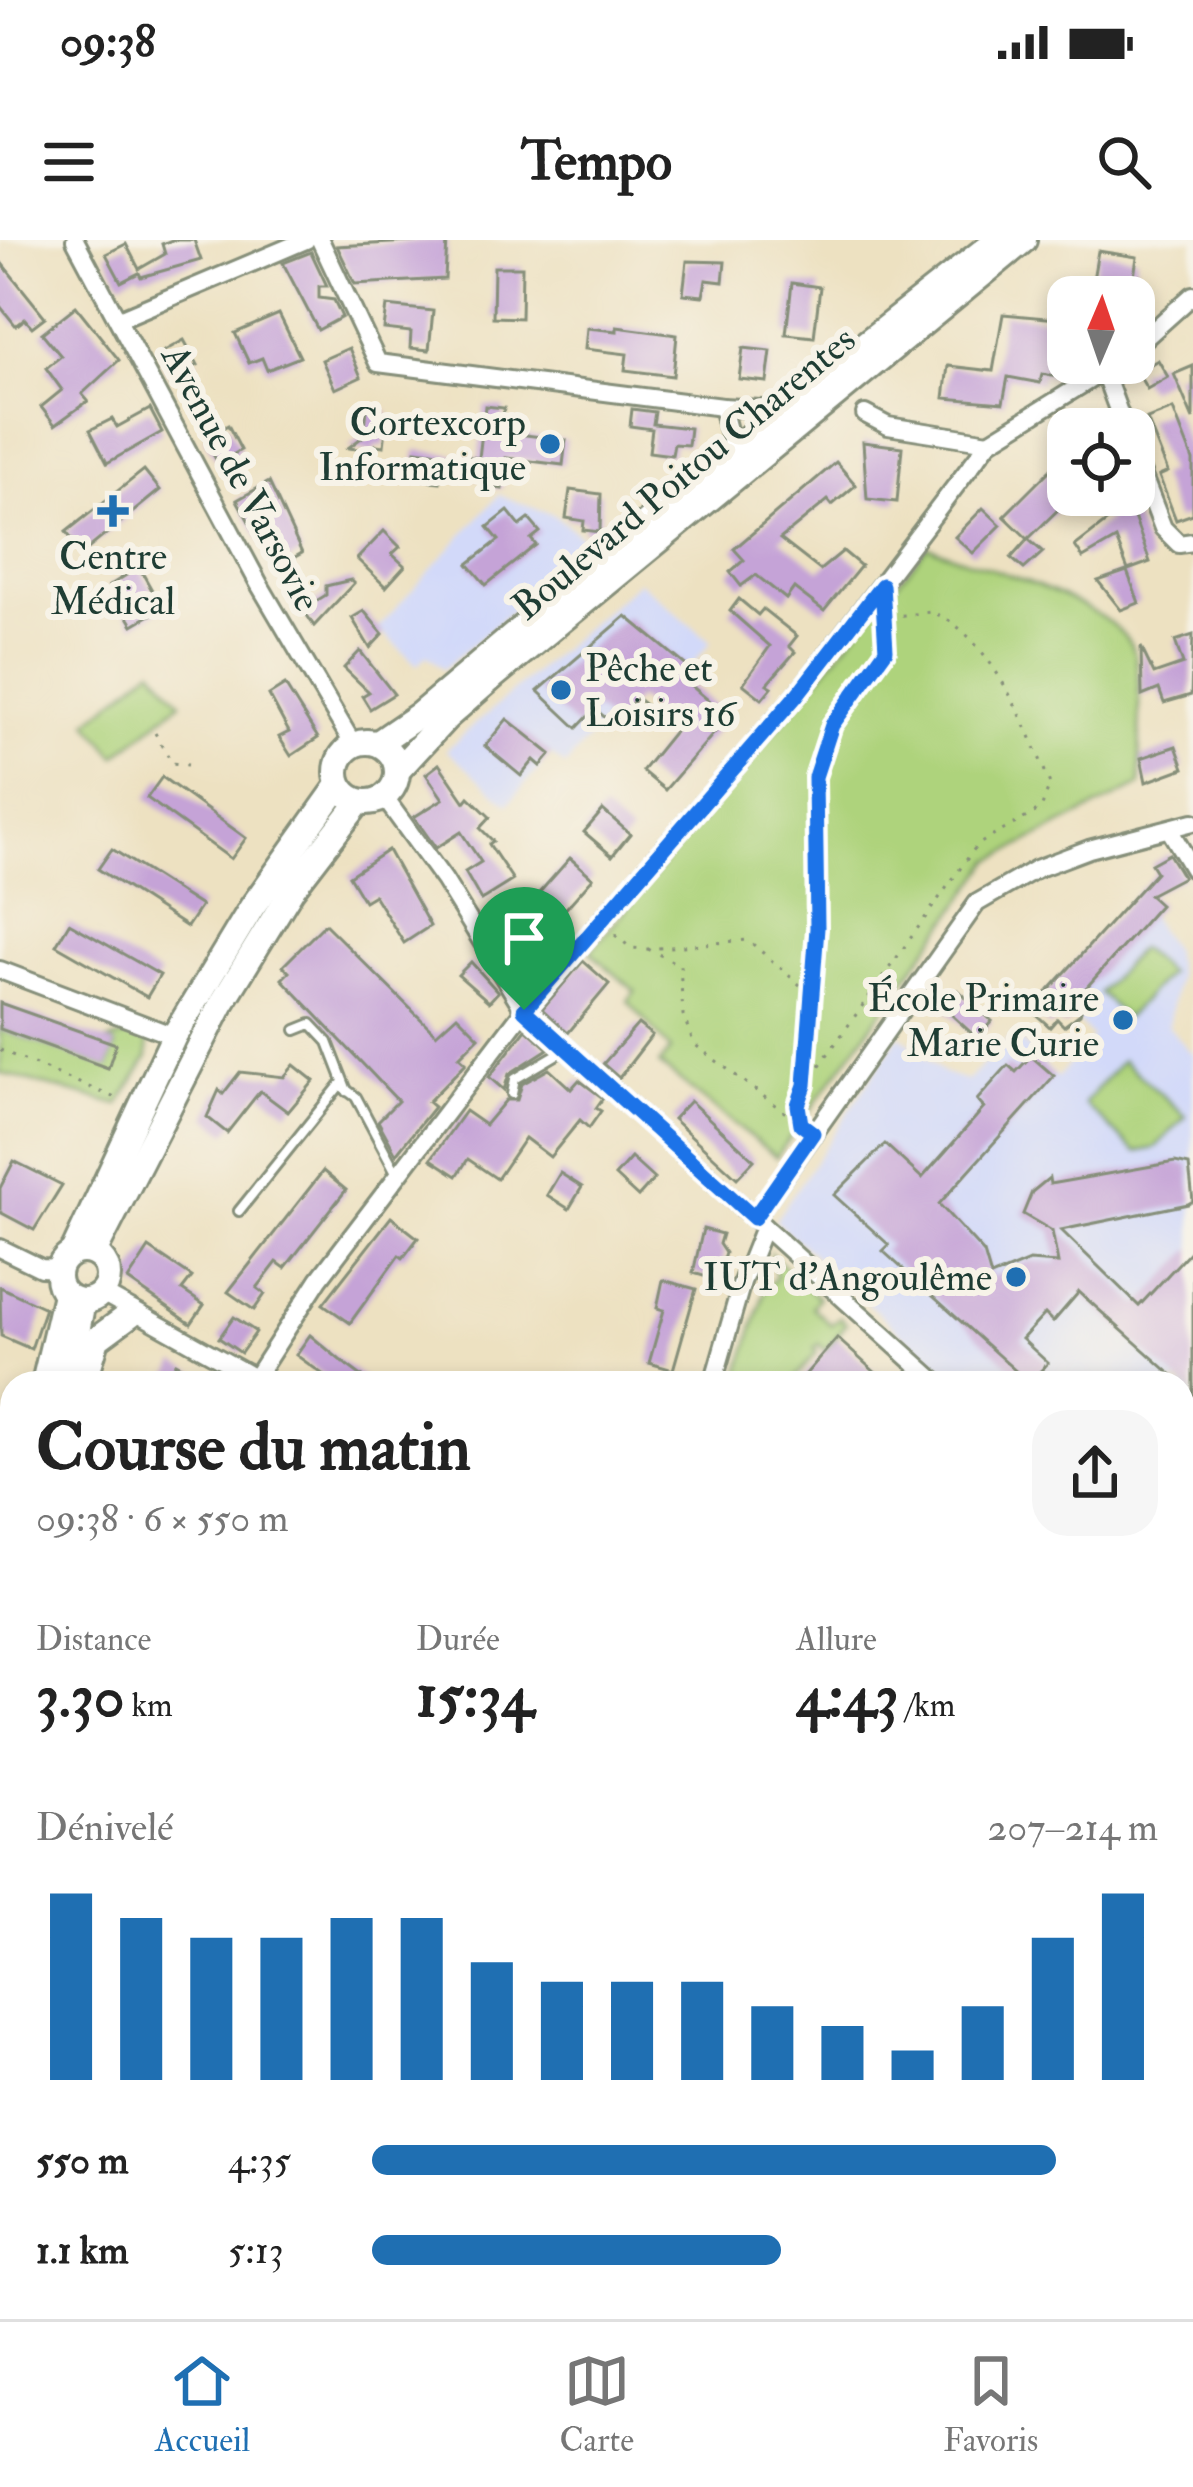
<!DOCTYPE html>
<html lang="fr">
<head>
<meta charset="utf-8">
<style>
	body { margin:0; font-family:"IM FELL Double Pica",serif; background:#f6f6f6; color:#222; height:100vh; display:flex; flex-direction:column; font-size:45px; white-space:nowrap }
	* { box-sizing:border-box; margin:0 }
	p { font-size:39px; color:#767676 }
	.icon { flex:none; width:66px; height:66px; fill:none; stroke:currentColor; stroke-width:2; stroke-linecap:round; stroke-linejoin:round }
	.map { position:relative; flex:1; overflow:hidden }
	.drawer { position:absolute; left:0px; top:1131px; width:1194px; height:948px; display:flex; flex-direction:column; background:#fff; border-radius:36px 36px 0 0; box-shadow:0 6px 18px #0003 }
	.drawer>* { flex:none }
	.needle { width:78px; rotate:2deg }
	.buttons { position:absolute; left:1047px; top:36px; display:grid; gap:24px }
	.buttons a { display:grid; place-items:center; width:108px; height:108px; border-radius:24px; background:#fff; box-shadow:0 6px 18px #0003; font-size:60px }
	.pin { position:absolute; display:grid; place-items:center; width:102px; height:102px; color:#fff; margin:-123px -51px; border-radius:50% 50% 50% 0; rotate:-45deg; box-shadow:0 0 12px #0007 }
	.pin .icon { rotate:45deg }
	.round { display:grid; place-items:center; flex:none; width:126px; height:126px; border-radius:36px; background:#f6f6f6 }
	.overview { display:flex; align-items:center; justify-content:space-between; height:204px; padding:0 36px }
	h1 { font-size:66px; font-weight:700; line-height:90px }
	.metrics { display:grid; grid-template-columns:repeat(3,1fr); gap:18px; height:204px; padding:12px 36px }
	.metrics div { display:grid; align-content:center }
	.metrics b { font-size:60px; font-weight:700 }
	.metrics small { font-size:33px; font-weight:400 }
	.metrics p { font-size:33px }
	.chart { height:336px; padding:24px 36px }
	.chart p { display:flex; justify-content:space-between }
	.chart svg { width:100%; height:216px; margin-top:12px; stroke:#1f6fb2; stroke-width:6 }
	ul { padding:0 36px; list-style:none; font-size:39px }
	li { display:grid; grid-template-columns:192px 144px 1fr; align-items:center; height:90px }
	li i { height:30px; border-radius:15px; background:#1f6fb2 }
	.status { display:flex; justify-content:space-between; align-items:center; height:84px; padding:0 60px; background:#fff; direction:ltr }
	.status svg { height:33px; fill:currentColor }
	header { display:flex; justify-content:space-between; align-items:center; height:156px; padding:0 36px; background:#fff; font-size:54px; font-weight:700 }
	.tab-bar { display:flex; justify-content:space-around; align-items:center; height:168px; border-top:3px solid #e0e0e0; background:#fff; font-size:33px; color:#767676 }
	.tab-bar a { display:grid; justify-items:center; gap:6px }
	.tab-bar .selected { color:#1f6fb2 }
	.map>svg:first-child { display:block }
	.built { fill:#d2d9f9 }
	.green { fill:#aed37c; stroke:#668858; stroke-width:3 }
	.building { fill:#c5a3d7 }
	.lines { fill:none; stroke-linecap:round; stroke-linejoin:round }
	.service-casing { stroke:#868f7a; stroke-width:14 }
	.minor-casing { stroke:#868f7a; stroke-width:22 }
	.secondary-casing { stroke:#868f7a; stroke-width:30 }
	.path { stroke:#868f7a; stroke-width:3; stroke-dasharray:3 9; stroke-linecap:butt }
	.service { stroke:#fff; stroke-width:8 }
	.minor { stroke:#fff; stroke-width:16 }
	.secondary { stroke:#fff; stroke-width:24 }
	.route-casing { stroke:#fff; stroke-width:24 }
	.route { stroke:#1a73e8; stroke-width:15 }
	.poi-dot { fill:#1f6fb2; stroke:#f7f3e8; stroke-width:4.5 }
	.labels { text-anchor:middle; dominant-baseline:central; stroke-width:12; stroke-linejoin:round; paint-order:stroke }
	.poi-label { font-size:39px; fill:#1f3d34; stroke:#f7f3e8; text-anchor:end }
	.street-label { font-size:39px; fill:#1f3d34; stroke:#f7f3e8 }
</style>
</head>
<body>
<div class="status"><b>09:38</b><svg viewBox="0 0 49 12"><path d="M0 12V9h3v3zM5 12V6h3v6zM10 12V3h3v9zM15 12V0h3v12zM26 1h20v11H26zM47 4h2v5h-2z"/></svg></div>
<header><svg class="icon" aria-label="menu" viewBox="0 0 24 24"><path d="M4 6h16M4 12h16M4 18h16"/></svg>Tempo<svg class="icon" aria-label="search" viewBox="0 0 24 24"><circle cx="10" cy="10" r="6"/><path d="M15 15l6 6"/></svg></header>
<div class="map">
<svg width="1193" height="2079" viewBox="0 0 1193 2079">
	<rect width="100%" height="100%" fill="#f7f3e8"/>
	<filter id="ink" filterUnits="userSpaceOnUse"><feTurbulence type="fractalNoise" baseFrequency=".00833" numOctaves="2"/><feDisplacementMap in="SourceGraphic" scale="24" xChannelSelector="R" yChannelSelector="G"/><feConvolveMatrix kernelMatrix="1 2 1 2 8 2 1 2 1" color-interpolation-filters="sRGB"/></filter>
	<filter id="wash" filterUnits="userSpaceOnUse"><feTurbulence type="fractalNoise" baseFrequency=".004" numOctaves="4" result="noise"/><feDisplacementMap in="SourceGraphic" scale="48" xChannelSelector="R" yChannelSelector="G"/><feGaussianBlur stdDeviation="2.7" result="paint"/><feColorMatrix in="noise" values="0 0 0 0 0 0 0 0 0 0 0 0 0 0 0 0 0 1.4 0 .05"/><feComposite in="paint" operator="in"/></filter>
	<g filter="url(#wash)">
		<rect width="100%" height="100%" fill="#ede1c1"/>
		<g class="built">
			<path d="M499 255 556 276 590 304 444 429 427 415 417 425 378 388Z"/>
			<path d="M639 341 711 402 689 428 617 466 565 526 551 515 508 564 446 510Z"/>
			<path d="M1141 648 1160 665 1150 677 1173 711 1177 737 1168 786 1193 815V1264L1182 1256V1143H957L775 981 900 795 944 834 967 841 1014 794 1057 838 1092 797 1075 778 1064 786 1056 780 1050 787 1031 770Z"/>
			<path d="M800 2067H1095L1084 2079H793Z"/>
		</g>
		<g class="green">
			<path d="M928 306C977 326 1108 360 1132 407 1142 425 1139 518 1140 545L991 621 776 917 659 824 671 810 628 761 635 751 590 712Z"/>
			<path d="M153 428 181 462 116 516 88 482Z"/>
			<path d="M1139 708 1168 733 1126 778 1099 753Z"/>
			<path d="M0 789 108 827 116 805 108 801 132 794 148 802V816L119 865 0 833Z"/>
			<path d="M1122 820 1186 876 1155 908 1136 912 1084 864Z"/>
			<path d="M771 1014 818 1058 812 1067 831 1085 840 1077 846 1084 826 1111 819 1104 814 1108 817 1112 791 1143H737L765 1049 776 1037Z"/>
		</g>
		<g id="blocks">
			<g class="building">
				<path d="M172 0H194L201 20 141 37 139 33 121 42 106 14 126 4 139 29 165 14 162 4Z"/>
				<path d="M447 0 445 39 355 44 337 6Z"/>
				<path d="M1098 11 1137 17 1131 57H1090Z"/>
				<path d="M311 12 327 46H319V58L334 60 342 77 318 90 283 23Z"/>
				<path d="M0 21 45 77 32 87 25 79 16 86 0 66Z"/>
				<path d="M687 21 725 22 723 42 706 40 703 56 683 54Z"/>
				<path d="M494 27H522L521 78 493 77Z"/>
				<path d="M792 43 820 47 814 97 786 94Z"/>
				<path d="M76 66 119 120 82 154 88 161 55 185 41 167 62 150 46 128 61 116 42 93Z"/>
				<path d="M387 66 433 71 429 110 410 108 411 92 384 89Z"/>
				<path d="M279 74 300 117 267 130 262 118 249 123 235 93Z"/>
				<path d="M1003 74 1068 80 1065 127 1059 125 1057 137 1042 134 1040 143 1008 137 1003 163 944 158 948 126 993 131Z"/>
				<path d="M617 87 677 95 673 136 625 130 627 114 585 109 587 88 617 91Z"/>
				<path d="M184 100 198 125 173 139 159 114Z"/>
				<path d="M349 108 361 137 335 149 322 120Z"/>
				<path d="M743 108 771 111 767 142 739 139Z"/>
				<path d="M1158 120 1168 137 1147 149 1137 132Z"/>
				<path d="M1193 126V179L1174 134Z"/>
				<path d="M485 166 504 168 501 192 566 200 563 225 506 218 502 249 483 246 484 239 441 234 440 242 413 239 416 210 479 218Z"/>
				<path d="M150 169 162 192 107 223 90 190 112 179 117 187Z"/>
				<path d="M367 169 388 172 384 206 376 205 375 211 348 208 364 196Z"/>
				<path d="M632 169 655 172 653 184 690 188 688 205 674 204 672 215 649 212 652 189 630 186Z"/>
				<path d="M1173 169 1193 220V274L1176 280 1159 236 1168 232 1147 179Z"/>
				<path d="M228 185 241 210 218 223 204 198Z"/>
				<path d="M863 202 902 207 897 262 867 259Z"/>
				<path d="M836 222 856 245 832 265 828 260 780 299 820 330 843 311 861 326 824 371 794 348 786 359 756 335 741 346 730 332 744 320 734 309Z"/>
				<path d="M1054 226 1068 240V260L1028 299 1004 276Z"/>
				<path d="M144 230 160 250 83 313 66 292Z"/>
				<path d="M269 242 302 313 275 328 237 260Z"/>
				<path d="M570 250 601 254 600 292 583 290 584 281 566 278Z"/>
				<path d="M1101 255H1118L1125 268 1130 266 1150 322 1128 330 1116 299 1083 318 1075 306 1109 280Z"/>
				<path d="M983 268 1001 285 973 313 955 297Z"/>
				<path d="M508 271 520 286 529 279 540 292 531 299 536 305 486 345 468 324 499 300 488 287Z"/>
				<path d="M384 291 400 307 392 314 405 326 386 347 357 319Z"/>
				<path d="M1028 299 1043 312 1024 329 1011 318Z"/>
				<path d="M139 327 162 368 133 385 109 346Z"/>
				<path d="M1127 331 1139 363 1121 370 1098 341Z"/>
				<path d="M351 340 354 343 314 386 303 369 326 355V346Z"/>
				<path d="M739 359 758 375 763 369 797 396 789 406 795 412 767 444 772 447 762 459 743 444 770 406 730 371Z"/>
				<path d="M364 371 383 394 370 408 352 378Z"/>
				<path d="M626 376 689 428 681 437 728 477 665 550 642 531 676 489 637 458 614 485 595 469 577 488 538 451Z"/>
				<path d="M1193 395 1191 455 1164 463 1159 449 1142 456 1141 407 1154 434 1183 424 1175 401Z"/>
				<path d="M360 411 394 454 370 469 362 456 369 452 344 428Z"/>
				<path d="M285 445 318 498 291 516 279 497 289 492 269 455Z"/>
				<path d="M507 479 551 514 541 526 534 520 521 536 485 506Z"/>
				<path d="M1176 506 1184 528 1146 542 1141 518Z"/>
				<path d="M439 524 465 562 469 557 490 577 480 588 493 601 489 604 513 640 481 660 465 632 481 622 461 592 436 608 414 577 443 559 426 534Z"/>
				<path d="M162 537 246 598 231 619 147 558Z"/>
				<path d="M603 570 630 594 612 616 584 592Z"/>
				<path d="M112 609 201 666 187 687 98 629Z"/>
				<path d="M388 610 430 686 404 703 374 655 364 661 349 636Z"/>
				<path d="M1169 614 1183 637 1149 655 1160 665 1077 758 1083 764 1080 774 1064 786 1057 779 1050 787 1031 770 1156 632 1151 624Z"/>
				<path d="M570 618 593 638 561 674 539 653Z"/>
				<path d="M69 683 160 735 147 757 56 705Z"/>
				<path d="M325 684 436 794 457 775 479 797 459 817 466 823 428 862 434 867 396 914 378 881 398 861 282 739 289 732 283 726Z"/>
				<path d="M508 695 532 720 526 728 530 733 520 740 497 702Z"/>
				<path d="M583 721 609 744 568 793 542 769Z"/>
				<path d="M471 722 498 752 489 762 458 735Z"/>
				<path d="M958 750 992 781 977 798 943 767Z"/>
				<path d="M0 763 116 804 108 828 0 789Z"/>
				<path d="M638 784 652 795 619 838 603 824Z"/>
				<path d="M526 789 548 809 509 834 504 850 489 837Z"/>
				<path d="M1031 816 1054 836 939 964 984 1013 991 1037 1029 1021 1058 1023 1052 991 1023 974 1032 952 1049 938 1050 944 1175 922 1189 925 1193 961 1188 964 1061 990 1139 1066 1193 1008V1154L1079 1052 1053 1082 1045 1074 1022 1099 1048 1123 1029 1143 883 1011 889 1005 834 955 885 904 922 938 984 868 977 860 1008 825 1016 832Z"/>
				<path d="M294 825 314 841 288 872 260 851 227 893 207 877 219 850 223 854 240 832 284 837Z"/>
				<path d="M549 829 571 849 579 840 603 858 596 868 601 871 589 888 580 880 550 917 525 898 497 939 468 919 457 936 431 919 465 871 485 885 506 860H517L522 844Z"/>
				<path d="M690 861 754 920 737 938 673 879Z"/>
				<path d="M631 918 654 939 638 957 615 936Z"/>
				<path d="M14 921 62 945 34 990 0 972V948Z"/>
				<path d="M323 931 346 950 285 1028 277 1022 257 1048 265 1054 254 1070 228 1052Z"/>
				<path d="M560 933 582 947 569 969 547 955Z"/>
				<path d="M391 977 418 998 403 1018 399 1015 350 1083 323 1064Z"/>
				<path d="M703 989 722 994 719 1004 725 1013 717 1040 693 1033Z"/>
				<path d="M149 1008 192 1037 182 1050 204 1065 191 1084 128 1040Z"/>
				<path d="M663 1040 696 1049 673 1130 649 1123 664 1070 657 1068Z"/>
				<path d="M0 1047 45 1068 31 1109 1 1096Z"/>
				<path d="M234 1077 256 1092 241 1113 219 1098Z"/>
				<path d="M310 1095 340 1120 371 1143H335L296 1115Z"/>
				<path d="M837 1098 887 1143H798Z"/>
				<path d="M176 1123 215 1143H165Z"/>
			</g>
		</g>
	</g>
	<g filter="url(#ink)">
		<use href="#blocks" fill-opacity="0" stroke="#868f7a" stroke-width="3"/>
		<g class="lines">
			<g class="service-casing">
				<g id="service">
					<path d="M296 790 311 784 328 802 347 851"/>
					<path d="M512 854 515 839 566 809"/>
					<path d="M239 971 340 845 356 857 397 934"/>
					<path d="M1182 1823 1193 1807"/>
					<path d="M1182 2017 1193 2005"/>
					<path d="M1123 2079 1134 2067"/>
				</g>
			</g>
			<g class="minor-casing">
				<g id="minor">
					<path d="M75 0 259 344 353 504"/>
					<path d="M320 0 378 123 722 167"/>
					<path d="M119 79 306 0"/>
					<path d="M1134 108 1193 55"/>
					<path d="M1104 132 1125 189"/>
					<path d="M865 174 888 186 989 202"/>
					<path d="M733 210 722 167 781 170"/>
					<path d="M1134 213 1163 288 1179 304 1193 302"/>
					<path d="M384 557 444 640 524 770 937 1143"/>
					<path d="M1169 589 1193 629"/>
					<path d="M0 730 174 796"/>
					<path d="M754 978 977 663 1036 629 1089 609 1193 582"/>
					<path d="M0 1008 41 1028 59 1029"/>
					<path d="M102 1053 262 1142"/>
					<path d="M252 1143 319 1039 524 770 797 455 989 202 1117 123"/>
					<path d="M713 1143 742 1042 764 987"/>
					<path d="M1182 1360 1193 1370"/>
					<path d="M1182 1543 1193 1553"/>
					<path d="M0 1592 12 1593"/>
					<path d="M1182 1775 1193 1777"/>
					<path d="M62 2079 67 2067"/>
					<path d="M358 2079 363 2067"/>
					<path d="M563 2079 568 2067"/>
					<path d="M781 2079 787 2067"/>
				</g>
			</g>
			<g class="secondary-casing">
				<g id="secondary">
					<circle cx="367" cy="532" r="30"/>
					<path d="M378 503 419 475 781 170 997 0"/>
					<path d="M397 531 446 478 494 436 1024 0"/>
					<circle cx="83" cy="1036" r="25"/>
					<path d="M73 1012 174 796 252 667 339 545"/>
					<path d="M94 1013 221 765 292 649 359 562"/>
					<path d="M44 1143 65 1054"/>
					<path d="M67 1143 83 1061"/>
					<path d="M84 1143 97 1099 131 1074"/>
					<path d="M12 1289 2 1367 12 1449"/>
					<path d="M1182 1997 1193 1985"/>
					<path d="M1182 2037 1193 2025"/>
					<path d="M470 2067 479 2079"/>
					<path d="M1106 2079 1117 2067"/>
					<path d="M1142 2079 1154 2067"/>
				</g>
			</g>
			<g class="path">
				<path d="M155 493 172 523 188 525"/>
				<path d="M615 695 631 708 648 709 748 700 808 752"/>
				<path d="M648 709 680 725 683 775 694 804 799 883"/>
				<path d="M0 810 120 860"/>
				<path d="M806 841 817 688 815 537 832 485 886 410 887 379"/>
				<path d="M800 880 803 849 977 605 1041 569 1050 544C1029 491 989 391 931 372L887 377 886 371"/>
			</g>
			<use href="#service" class="service"/>
			<use href="#minor" class="minor"/>
			<use href="#secondary" class="secondary"/>
		</g>
	</g>
	<g class="lines" filter="url(#ink)">
		<g class="route-casing">
			<path id="route" d="M882 345 886 410 832 485 815 537 817 688 805 845 798 865 801 884 813 893 754 978 524 770 797 455Z"/>
		</g>
		<use href="#route" class="route"/>
	</g>
	<g class="poi-dot">
		<circle cx="550" cy="204" r="12"/>
		<path d="M107 253h12v12h12v12h-12v12h-12v-12h-12v-12h12z"/>
		<circle cx="561" cy="450" r="12"/>
		<circle cx="1123" cy="780" r="12"/>
		<circle cx="1016" cy="1037" r="12"/>
	</g>
	<g class="labels">
		<g class="poi-label">
			<text x="526" y="182">Cortexcorp<tspan x="526" dy="45">Informatique</tspan></text>
			<text x="113" y="316" text-anchor="middle">Centre<tspan x="113" dy="45">Médical</tspan></text>
			<text x="585" y="428" text-anchor="start">Pêche et<tspan x="585" dy="45">Loisirs 16</tspan></text>
			<text x="1099" y="758">École Primaire<tspan x="1099" dy="45">Marie Curie</tspan></text>
			<text x="992" y="1037">IUT d'Angoulême</text>
		</g>
		<g class="street-label">
			<text transform="translate(684 233) rotate(-40)">Boulevard Poitou Charentes</text>
			<text transform="translate(241 238) rotate(62)">Avenue de Varsovie</text>
		</g>
	</g>
</svg>
<div class="buttons">
<a><svg class="needle" viewBox="-14 -14 28 28"><path d="M0-13l5 13h-10z" fill="#e53935"/><path d="M0 13l5-13h-10z" fill="#767676"/></svg></a>
<a><svg class="icon" aria-label="locate" viewBox="0 0 24 24"><circle cx="12" cy="12" r="6"/><path d="M12 2v4M12 18v4M2 12h4M18 12h4"/></svg></a>
</div>
<div class="pin" style="left:524px;top:770px;background:#1e9e55"><svg class="icon" aria-label="arrive" viewBox="0 0 24 24"><path d="M6 21V4h12l-3 4 3 4H6"/></svg></div>
<section class="drawer">
<div class="overview"><div><h1>Course du matin</h1><p>09:38 · 6 × 550 m</p></div><a class="round"><svg class="icon" aria-label="share" viewBox="0 0 24 24"><path d="M12 15V3M7 8l5-5 5 5M5 13v7h14v-7"/></svg></a></div>
<div class="metrics">
<div><p>Distance</p><b>3.30<small> km</small></b></div>
<div><p>Durée</p><b>15:34</b></div>
<div><p>Allure</p><b>4:43<small> /km</small></b></div>
</div>
<div class="chart"><p><span>Dénivelé</span>207–214 m</p>
<svg viewBox="0 0 160 44" preserveAspectRatio="none"><path d="M5 44V6M15 44V11M25 44V15M35 44V15M45 44V11M55 44V11M65 44V20M75 44V24M85 44V24M95 44V24M105 44V29M115 44V33M125 44V38M135 44V29M145 44V15M155 44V6"/></svg>
</div>
<ul>
<li><b>550 m</b>4:35<i style="width:87%"></i></li>
<li><b>1.1 km</b>5:13<i style="width:52%"></i></li>
</ul>
</section>
</div>
<nav class="tab-bar">
<a class="selected"><svg class="icon" aria-label="home" viewBox="0 0 24 24"><path d="M3 11l9-7 9 7M6 9v11h12V9"/></svg>Accueil</a>
<a><svg class="icon" aria-label="map" viewBox="0 0 24 24"><path d="M3 6l6-2 6 2 6-2v14l-6 2-6-2-6 2zM9 4v14M15 6v14"/></svg>Carte</a>
<a><svg class="icon" aria-label="saved" viewBox="0 0 24 24"><path d="M7 4h10v16l-5-4-5 4z"/></svg>Favoris</a>
</nav>
</body>
</html>
